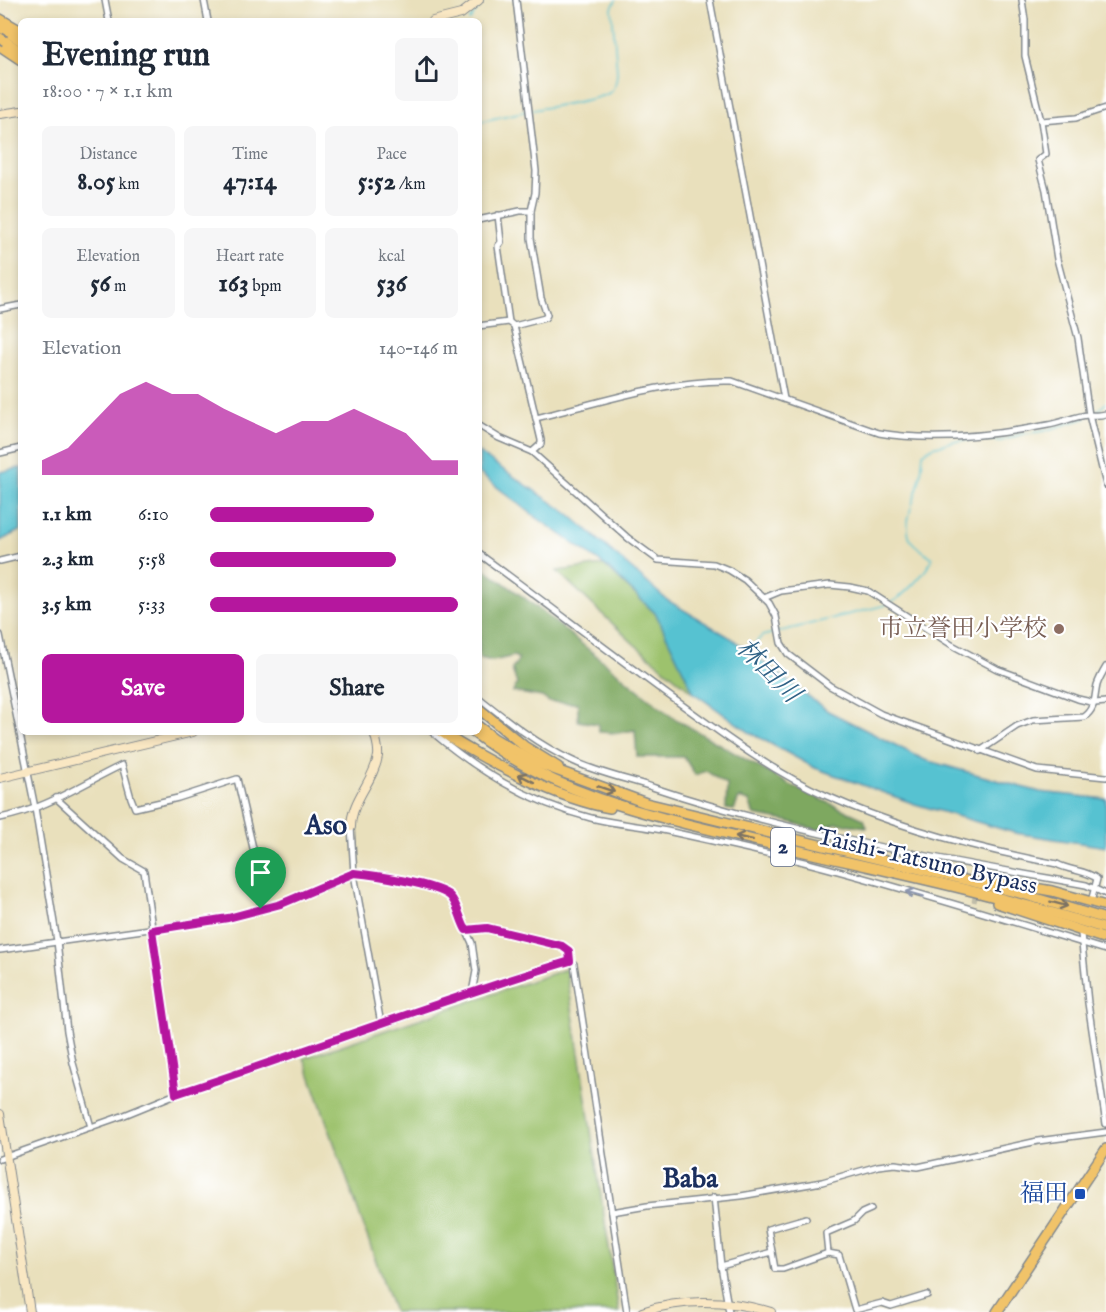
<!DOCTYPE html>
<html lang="en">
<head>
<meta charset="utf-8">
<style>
	body { margin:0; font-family:"IM FELL English","Noto Serif JP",serif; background:#f6f6f7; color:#1f2937; height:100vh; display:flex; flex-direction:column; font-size:22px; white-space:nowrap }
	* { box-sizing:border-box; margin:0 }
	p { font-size:20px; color:#747a83 }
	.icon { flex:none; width:33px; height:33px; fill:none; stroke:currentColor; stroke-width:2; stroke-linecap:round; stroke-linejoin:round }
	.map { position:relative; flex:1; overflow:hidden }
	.drawer { position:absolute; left:18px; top:18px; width:464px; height:717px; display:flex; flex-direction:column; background:#fff; border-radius:9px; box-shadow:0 3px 9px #0003 }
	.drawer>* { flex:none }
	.pin { position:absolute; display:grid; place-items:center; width:51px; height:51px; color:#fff; margin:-62px -26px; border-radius:50% 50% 50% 0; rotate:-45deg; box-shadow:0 0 6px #0007 }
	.pin .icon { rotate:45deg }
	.round { display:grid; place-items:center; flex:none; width:63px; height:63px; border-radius:9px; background:#f6f6f7 }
	.overview { display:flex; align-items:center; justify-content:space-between; height:102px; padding:0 24px }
	h1 { font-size:33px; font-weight:800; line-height:45px }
	.figures { display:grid; grid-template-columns:repeat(3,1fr); gap:9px; height:102px; padding:6px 24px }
	.figures div { display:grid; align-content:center; border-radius:9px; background:#f6f6f7; text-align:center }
	.figures b { font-size:26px; font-weight:800 }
	.figures small { font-size:16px; font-weight:400 }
	.figures p { font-size:16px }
	.chart { height:168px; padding:12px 24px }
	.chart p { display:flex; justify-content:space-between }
	.chart svg { width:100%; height:108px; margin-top:6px; fill:#b5179e; opacity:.7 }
	.primary-button { display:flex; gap:12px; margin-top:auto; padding:12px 24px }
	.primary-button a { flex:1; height:69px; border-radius:9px; background:#b5179e; color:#fff; font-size:24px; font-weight:800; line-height:69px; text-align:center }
	.primary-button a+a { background:#f6f6f7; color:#1f2937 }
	ul { padding:0 24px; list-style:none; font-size:20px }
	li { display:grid; grid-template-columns:96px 72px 1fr; align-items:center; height:45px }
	li i { height:15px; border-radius:8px; background:#b5179e }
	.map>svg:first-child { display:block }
	.green { fill:#9dc26d; stroke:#5c7866; stroke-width:1.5 }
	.forest { fill:#7ea860; stroke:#4c6c5f; stroke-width:1.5 }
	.water { fill:#57c2d1; stroke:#397898; stroke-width:1.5 }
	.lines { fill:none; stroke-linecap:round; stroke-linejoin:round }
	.stream { stroke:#57c2d1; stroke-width:1.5 }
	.street-tunnel { stroke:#c0bda9; stroke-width:5; stroke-dasharray:5 2.5; stroke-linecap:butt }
	.street-casing { stroke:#82888d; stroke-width:8 }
	.secondary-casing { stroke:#82888d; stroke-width:10 }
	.highway-casing { stroke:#82888d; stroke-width:12 }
	.street { stroke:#fff; stroke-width:5 }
	.secondary { stroke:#f9e7c3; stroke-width:8 }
	.highway { stroke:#f1c369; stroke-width:9 }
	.highway-bridge-casing { stroke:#82888d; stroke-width:12; stroke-linecap:butt }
	.highway-bridge { stroke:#f1c369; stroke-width:9 }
	.oneway { stroke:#7b7263 }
	.oneway2 { stroke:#8d97ae }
	.route-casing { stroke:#fff; stroke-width:12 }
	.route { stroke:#b5179e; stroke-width:8 }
	.education-dot { fill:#8d6e63; stroke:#fff; stroke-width:2 }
	.transit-dot { fill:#1a4fb4; stroke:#fff; stroke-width:2 }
	.labels { text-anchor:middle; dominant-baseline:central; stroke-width:4.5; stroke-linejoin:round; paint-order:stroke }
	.shield { fill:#fff; stroke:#5f6d8e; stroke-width:1.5 }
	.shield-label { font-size:22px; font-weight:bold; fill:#1b2f5e }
	.education-label { font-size:24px; fill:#785e54; stroke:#fff; text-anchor:end }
	.street-label { font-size:24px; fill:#1b2f5e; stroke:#fff }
	.transit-label { font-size:24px; fill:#164399; stroke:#fff; text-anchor:end }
	.water-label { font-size:26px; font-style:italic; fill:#306286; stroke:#fff }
	.quarter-label { font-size:27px; font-weight:bold; fill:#1b2f5e; stroke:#fff }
</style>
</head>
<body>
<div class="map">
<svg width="1106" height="1312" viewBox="0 0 1106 1312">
	<rect width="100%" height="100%" fill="#fff"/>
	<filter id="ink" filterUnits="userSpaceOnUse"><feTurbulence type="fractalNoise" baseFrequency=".0167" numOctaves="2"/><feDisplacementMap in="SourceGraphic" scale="12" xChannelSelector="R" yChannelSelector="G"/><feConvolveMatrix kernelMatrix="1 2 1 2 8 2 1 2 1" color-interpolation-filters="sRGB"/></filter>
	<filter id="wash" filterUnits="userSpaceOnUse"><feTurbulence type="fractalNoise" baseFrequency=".008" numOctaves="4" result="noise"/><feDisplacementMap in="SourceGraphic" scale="24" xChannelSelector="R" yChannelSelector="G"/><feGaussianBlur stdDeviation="1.35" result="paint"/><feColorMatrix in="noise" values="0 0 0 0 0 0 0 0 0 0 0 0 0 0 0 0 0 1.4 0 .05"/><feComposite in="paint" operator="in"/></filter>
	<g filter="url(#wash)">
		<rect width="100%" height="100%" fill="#e9e0bc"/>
		<g class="green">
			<path d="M604 565 656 614 694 693 634 644 557 571Z"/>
			<path d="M566 969 619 1312H394L304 1058Z"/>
		</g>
		<path class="forest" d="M478 564 530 602 672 717 790 785 864 819 867 827 837 823 817 830 787 821 754 815 749 801 739 798 734 810 726 809 727 785 706 771 695 775 684 757H637L635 730 618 733 599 732 598 724 578 721V703L549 702 542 697 513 692 517 684 512 669 519 659 514 656 493 661 479 658Z"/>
		<g class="water">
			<path d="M479 453 569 514 667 600 731 638 828 711 925 760 1040 792 1106 799V847L1015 833 915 804 815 768 749 732 694 693 656 614 606 566 537 518 479 473Z"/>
			<path d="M21 468V530L0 541V472Z"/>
		</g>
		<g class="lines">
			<g class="stream">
				<path d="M469 21 484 0"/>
				<path d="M532 110C548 107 598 100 609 93 616 88 617 80 617 72L612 8 616 0"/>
				<path d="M478 122 527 111"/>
				<path d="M1095 413 1106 403"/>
				<path d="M890 603C902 598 929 570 932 558 926 552 914 547 910 539 903 520 915 500 919 482 922 473 922 463 923 453L933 447 955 441 978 439 1001 441 1022 434 1044 431 1086 418"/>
				<path d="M748 651 762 636 886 605"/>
			</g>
		</g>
	</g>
	<g filter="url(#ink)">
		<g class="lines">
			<g class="street-tunnel">
				<path d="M557 799 570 770"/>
				<path d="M666 826 672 802"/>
				<path d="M974 902 981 874"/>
			</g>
			<g class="street-casing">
				<g id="street">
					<path d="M105 0 109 21"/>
					<path d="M204 0 208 21"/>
					<path d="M710 0 784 399"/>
					<path d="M1022 0 1025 20V56L1041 121 1046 154 1038 160 1046 190 1057 259 1078 338 1089 415 1106 485"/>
					<path d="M1041 121 1076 118 1106 108"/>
					<path d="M498 215 501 242 498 246 509 322"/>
					<path d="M478 220 520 211H531"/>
					<path d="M0 309 21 305"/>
					<path d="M478 326 509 322 514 326 541 440V444L532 452"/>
					<path d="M514 326 545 318 547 315 541 298 531 238V211L535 193 536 171 516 0"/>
					<path d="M536 418C598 403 668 379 732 381L879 433C931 442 996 435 1048 425 1061 423 1075 416 1088 415 1095 415 1099 416 1106 414"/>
					<path d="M478 425 499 438 532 452 628 538 658 560 714 564 729 570 745 580 769 603 776 616 781 643 788 654 830 686 881 714 1037 770 1106 777"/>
					<path d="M0 453 21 448"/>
					<path d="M478 553C549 605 618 659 689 710 733 742 777 774 827 796 901 829 979 849 1057 864 1069 871 1087 870 1097 879L1092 898"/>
					<path d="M0 561 21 556"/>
					<path d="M764 598 781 591 830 585 850 587 868 591 952 645 997 669 1078 699 1095 703 1106 702"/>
					<path d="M0 635 35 808 57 941 67 1031 73 1063 91 1127"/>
					<path d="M478 697C508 721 538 745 573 761 598 773 628 779 655 788 795 835 941 859 1086 885L1106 894"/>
					<path d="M432 732C479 772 530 803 591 818 616 824 642 826 667 831 713 841 759 851 804 862 906 888 1006 920 1106 950"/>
					<path d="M980 751 1017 726 1033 720 1084 717C1096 709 1094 698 1097 685 1099 679 1103 672 1106 667"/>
					<path d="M56 798 123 859 144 871 176 1094"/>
					<path d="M0 818C44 810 82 784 122 765L131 798 135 808 178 798 237 779 256 861 261 908"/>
					<path d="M351 827 354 874 381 1024"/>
					<path d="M354 873 386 876 442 891 451 897 472 943 476 971 472 993"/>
					<path d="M466 930 487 928 562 946 569 951 570 961 574 964 627 1312"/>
					<path d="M1081 934 1088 1003 1106 1124"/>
					<path d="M0 950 228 918 281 904 354 874"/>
					<path d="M0 1159 122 1116 176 1094 286 1058 520 976 570 961"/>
					<path d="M714 1197 721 1266 729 1312"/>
					<path d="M612 1212 647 1206 741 1196 822 1182 878 1166 895 1164 918 1167 1038 1141 1106 1132"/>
					<path d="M806 1218 768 1229 775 1269H783L828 1253 839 1255 855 1310 882 1303 891 1306 927 1295"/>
					<path d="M828 1253 826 1233 854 1221 862 1213 871 1209"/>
					<path d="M721 1266 772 1252"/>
				</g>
			</g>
			<g class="secondary-casing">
				<g id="secondary">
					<path d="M433 21 461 14 479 0"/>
					<path d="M0 114 21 111"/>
					<path d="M0 778 193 732"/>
					<path d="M351 827C351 800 374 781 378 756 379 747 376 740 374 732"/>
					<path d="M0 1114 30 1312"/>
					<path d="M642 1312C684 1298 729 1300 771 1312"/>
				</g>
			</g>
			<g class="highway-casing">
				<g id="highway">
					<path d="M0 19 21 31"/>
					<path d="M0 27 21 41"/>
					<path d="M5 41 21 52"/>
					<path d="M0 46 21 60"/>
					<path d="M478 708 524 746 558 767"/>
					<path d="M478 726 495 739 534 762 646 803 1019 893 1106 919"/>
					<path d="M441 732C486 761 557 799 610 808"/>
					<path d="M473 732C557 797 657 817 758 841 874 869 993 892 1106 929"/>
					<path d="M989 880 1052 891 1106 906"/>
					<path d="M997 903 1106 939"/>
					<path d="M997 1312 1106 1149"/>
				</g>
			</g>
			<use href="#street" class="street"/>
			<use href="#secondary" class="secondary"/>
			<use href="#highway" class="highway"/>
			<g class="highway-bridge-casing">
				<path id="highway-bridge" d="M0 38 5 41"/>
			</g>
			<use href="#highway-bridge" class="highway-bridge"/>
		</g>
		<defs><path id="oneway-shaft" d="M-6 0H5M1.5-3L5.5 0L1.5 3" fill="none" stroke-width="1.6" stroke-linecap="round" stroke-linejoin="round" transform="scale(1.5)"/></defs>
		<g class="oneway">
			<use href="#oneway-shaft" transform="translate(526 778) rotate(-153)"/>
			<use href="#oneway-shaft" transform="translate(606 789) rotate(19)"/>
			<use href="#oneway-shaft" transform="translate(744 838) rotate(-167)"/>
			<use href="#oneway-shaft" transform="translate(1059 904) rotate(15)"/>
		</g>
		<use class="oneway2" href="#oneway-shaft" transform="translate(915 894) rotate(-164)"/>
	</g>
	<g class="lines" filter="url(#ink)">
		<g class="route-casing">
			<path id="route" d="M354 873C374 875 436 884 450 896 458 904 460 920 466 930L487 928 562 946 569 951 570 961C437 1001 308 1051 176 1094L152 930 228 918 281 904Z"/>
		</g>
		<use href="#route" class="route"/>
	</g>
	<circle class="education-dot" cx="1059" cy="629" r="6"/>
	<rect class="transit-dot" x="1074" y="1188" width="12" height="12" rx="3"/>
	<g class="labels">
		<rect class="shield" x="771" y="828" width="24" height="38" rx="4.5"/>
		<g class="shield-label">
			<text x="783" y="847">2</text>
		</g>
		<g class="education-label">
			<text x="1047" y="629">市立誉田小学校</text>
		</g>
		<g class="street-label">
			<text transform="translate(927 862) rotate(13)">Taishi-Tatsuno Bypass</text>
		</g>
		<g class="transit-label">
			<text x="1068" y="1194">福田</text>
		</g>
		<g class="water-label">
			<text transform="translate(768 671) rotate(45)">林田川</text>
		</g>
		<g class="quarter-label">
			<text x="326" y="827">Aso</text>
			<text x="690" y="1180">Baba</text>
		</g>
	</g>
</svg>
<div class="pin" style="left:261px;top:909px;background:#1e9e55"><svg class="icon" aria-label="arrive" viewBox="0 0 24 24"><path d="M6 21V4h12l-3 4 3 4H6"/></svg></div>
<section class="drawer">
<div class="overview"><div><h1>Evening run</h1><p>18:00 · 7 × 1.1 km</p></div><a class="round"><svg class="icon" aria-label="share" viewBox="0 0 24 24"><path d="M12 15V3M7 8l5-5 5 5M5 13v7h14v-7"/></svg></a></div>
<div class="figures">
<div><p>Distance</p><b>8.05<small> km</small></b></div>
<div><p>Time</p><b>47:14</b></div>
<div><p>Pace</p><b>5:52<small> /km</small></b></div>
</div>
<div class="figures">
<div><p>Elevation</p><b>56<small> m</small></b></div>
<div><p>Heart rate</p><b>163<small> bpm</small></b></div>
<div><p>kcal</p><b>536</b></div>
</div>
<div class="chart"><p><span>Elevation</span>140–146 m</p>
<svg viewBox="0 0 160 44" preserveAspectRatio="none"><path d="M0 44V38L10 33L20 22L30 11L40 6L50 11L60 11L70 17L80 22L90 27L100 22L110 22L120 17L130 22L140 27L150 38L160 38V44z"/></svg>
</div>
<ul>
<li><b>1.1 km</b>6:10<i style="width:66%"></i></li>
<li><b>2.3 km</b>5:58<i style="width:75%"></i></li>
<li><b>3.5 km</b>5:33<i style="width:100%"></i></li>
</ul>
<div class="primary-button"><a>Save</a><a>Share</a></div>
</section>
</div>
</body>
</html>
